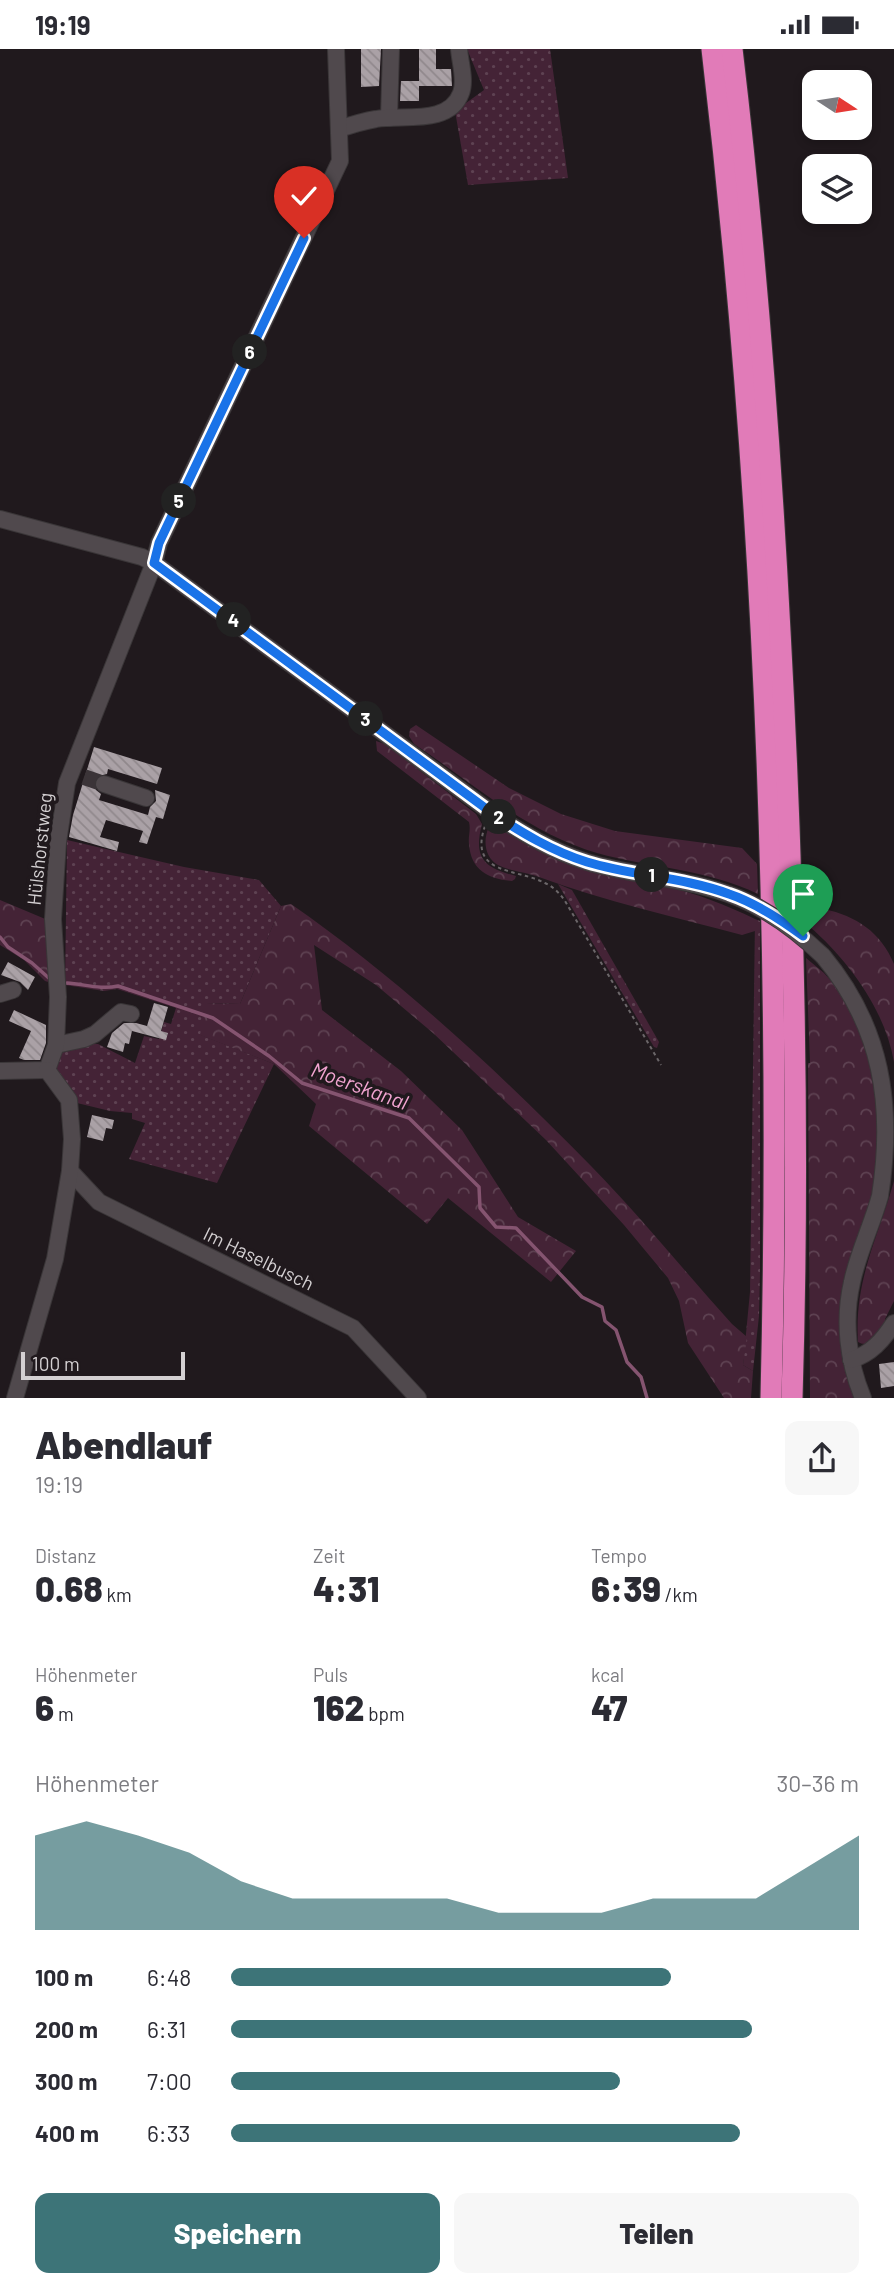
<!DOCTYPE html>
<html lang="de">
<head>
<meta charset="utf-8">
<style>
	body { margin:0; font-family:Barlow,sans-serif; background:#f7f7f7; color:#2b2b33; height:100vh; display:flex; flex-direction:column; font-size:26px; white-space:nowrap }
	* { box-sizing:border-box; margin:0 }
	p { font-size:23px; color:#7c7c81 }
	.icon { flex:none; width:38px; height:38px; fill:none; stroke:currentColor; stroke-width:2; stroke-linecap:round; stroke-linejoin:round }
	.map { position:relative; height:1349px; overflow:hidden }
	.side { display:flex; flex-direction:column; background:#fff; flex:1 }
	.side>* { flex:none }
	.needle { width:46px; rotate:102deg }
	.fabs { position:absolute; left:802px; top:21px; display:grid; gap:14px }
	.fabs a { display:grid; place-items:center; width:70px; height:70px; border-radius:14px; background:#fff; box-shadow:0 4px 10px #0003; font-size:35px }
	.scale { position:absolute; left:21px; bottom:18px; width:164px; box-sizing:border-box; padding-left:7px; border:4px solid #d4d0d2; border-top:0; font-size:19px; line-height:24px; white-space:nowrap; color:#d4d0d2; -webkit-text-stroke:5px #20191d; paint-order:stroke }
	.pin { position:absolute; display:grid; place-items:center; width:60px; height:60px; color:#fff; margin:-72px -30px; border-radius:50% 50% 50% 0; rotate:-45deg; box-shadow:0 0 7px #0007 }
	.pin .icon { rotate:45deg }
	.km { position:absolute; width:35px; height:35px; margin:-18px; border-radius:50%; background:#222; color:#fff; font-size:19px; line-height:35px; text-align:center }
	.round { display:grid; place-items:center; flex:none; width:74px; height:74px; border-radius:14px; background:#f7f7f7 }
	.head { display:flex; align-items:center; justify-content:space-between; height:119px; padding:0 35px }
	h1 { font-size:38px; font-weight:800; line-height:52px }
	.figures { display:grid; grid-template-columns:repeat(3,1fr); gap:10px; height:119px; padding:7px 35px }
	.figures div { display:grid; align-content:center }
	.figures b { font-size:35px; font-weight:800 }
	.figures small { font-size:19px; font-weight:400 }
	.figures p { font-size:19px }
	.chart { height:196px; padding:14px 35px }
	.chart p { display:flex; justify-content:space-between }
	.chart svg { width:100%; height:126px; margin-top:7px; fill:#3d7478; opacity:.7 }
	.primary-button { display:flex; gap:14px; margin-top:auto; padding:14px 35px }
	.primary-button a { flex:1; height:80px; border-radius:14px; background:#3d7478; color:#fff; font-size:28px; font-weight:800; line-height:80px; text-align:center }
	.primary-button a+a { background:#f7f7f7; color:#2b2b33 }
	ul { padding:0 35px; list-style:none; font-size:23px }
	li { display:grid; grid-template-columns:112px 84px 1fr; align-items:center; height:52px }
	li i { height:18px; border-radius:9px; background:#3d7478 }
	.status { display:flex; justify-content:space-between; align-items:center; height:49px; padding:0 35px; background:#fff; direction:ltr }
	.status svg { height:19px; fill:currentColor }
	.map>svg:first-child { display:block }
	.grass { fill:url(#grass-dots) }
	.forest { fill:url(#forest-crowns) }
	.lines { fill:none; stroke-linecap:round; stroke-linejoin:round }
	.stream { stroke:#855470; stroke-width:3.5 }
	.building { fill:url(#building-back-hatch) }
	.minor-tunnel { stroke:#3b3438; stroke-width:16; stroke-dasharray:16 8; stroke-linecap:butt }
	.minor-casing { stroke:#3a3638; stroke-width:18 }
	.highway-casing { stroke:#3a3638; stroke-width:23 }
	.path { stroke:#6b6669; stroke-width:2; stroke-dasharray:3.5 3.5; stroke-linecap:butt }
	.minor { stroke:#50494d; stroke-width:16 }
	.highway { stroke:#e17bb8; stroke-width:21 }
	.minor-bridge-casing { stroke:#3a3638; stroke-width:18; stroke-linecap:butt }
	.minor-bridge { stroke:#50494d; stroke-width:16 }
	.route-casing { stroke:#fff; stroke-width:14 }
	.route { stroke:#1a73e8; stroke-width:9 }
	.labels { text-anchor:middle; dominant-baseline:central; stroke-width:7; stroke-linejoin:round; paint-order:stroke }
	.street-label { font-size:19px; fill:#d4d0d2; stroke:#20191d }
	.water-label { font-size:21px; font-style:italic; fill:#f1a4d0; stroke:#20191d }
</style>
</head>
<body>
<div class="status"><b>19:19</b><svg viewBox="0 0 49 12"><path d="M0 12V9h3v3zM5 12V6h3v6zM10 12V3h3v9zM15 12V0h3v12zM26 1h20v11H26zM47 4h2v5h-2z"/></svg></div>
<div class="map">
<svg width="894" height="1349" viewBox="0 0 894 1349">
	<defs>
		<pattern id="grass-dots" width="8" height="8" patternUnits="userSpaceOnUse" patternTransform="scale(1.75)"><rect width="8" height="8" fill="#442336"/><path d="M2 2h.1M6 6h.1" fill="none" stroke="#5e4252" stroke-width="1.8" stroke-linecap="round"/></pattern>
		<pattern id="forest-crowns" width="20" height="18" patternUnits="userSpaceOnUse" patternTransform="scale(1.75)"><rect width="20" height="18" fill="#442336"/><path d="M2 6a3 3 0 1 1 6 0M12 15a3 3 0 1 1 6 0" fill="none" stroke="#5e4252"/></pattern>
		<pattern id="building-back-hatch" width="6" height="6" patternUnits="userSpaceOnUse" patternTransform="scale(1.75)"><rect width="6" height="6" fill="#aaa1a6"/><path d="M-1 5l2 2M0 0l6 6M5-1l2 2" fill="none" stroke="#90888c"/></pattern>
	</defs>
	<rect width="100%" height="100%" fill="#20191d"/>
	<g class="grass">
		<path d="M467 0H550L568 129 468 136 455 62 484 41Z"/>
		<path d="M67 791 184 818 259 831 281 857 240 955 207 954 201 986 274 1015 217 1134 129 1110 145 1074 132 1070V1064L110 1062 77 1054 55 1026 60 994 98 995 135 1014 144 987 159 990 164 973 171 975 176 959 117 940 104 942 65 936Z"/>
		<path d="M558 835 572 841 659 993 657 999 654 998Z"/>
		<path d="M755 870 760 872V1224L759 1267 753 1322 743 1316 750 1243Z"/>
	</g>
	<g class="forest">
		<path d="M416 676 509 739 561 765 615 782 742 799 757 815 758 845C707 820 651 819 597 804 528 784 473 734 414 695L409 687 410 680Z"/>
		<path d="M376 692 385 695 476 765 482 775C473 809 484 819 516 827L515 830 512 832C489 830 471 822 469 795 468 787 471 781 469 773L377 702Z"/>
		<path d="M489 778H498C523 794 547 807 575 817 604 827 634 830 664 837 696 844 726 856 755 870V882L742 886C674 868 605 852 539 828 527 823 509 822 498 816 484 808 483 790 489 778Z"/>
		<path d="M0 851 50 872 55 935 45 932 24 911 0 896Z"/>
		<path d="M291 855C400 931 498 1022 591 1117 640 1167 685 1223 732 1275L747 1288 743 1316 753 1322 751 1349H724L688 1294 679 1252 668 1229 624 1176 546 1091 433 984 376 936 314 896 322 961 401 1022 462 1081 518 1168 576 1202 551 1233 448 1149 427 1175 309 1077 316 1055 274 1015 200 986 206 954 240 955 281 857Z"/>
		<path d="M824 860C856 867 881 883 894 915V1013C885 961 849 912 810 878Z"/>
		<path d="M806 909 824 924 841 943 874 1003 880 1122 844 1240 857 1349H810L808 1014H810Z"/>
		<path d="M894 1132V1252L885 1270 887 1278C878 1286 870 1300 858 1293 854 1231 878 1189 894 1132Z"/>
	</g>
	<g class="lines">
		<g class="stream">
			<path d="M0 888 8 898 32 914 51 931"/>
			<path d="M67 934C84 935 101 941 118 937L213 969 269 1007 302 1034 409 1069 479 1138 480 1159 496 1178 516 1179 582 1248 602 1258 605 1272 616 1281 627 1313 641 1328 647 1349"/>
		</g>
	</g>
	<g class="building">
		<path d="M361 0H381L379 37 361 38Z"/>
		<path d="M419 0H436V20H451L452 37H419Z"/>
		<path d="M401 32H419V52H400Z"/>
		<path d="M94 698 162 719 157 735 108 720 107 725 98 727 94 732 96 741 101 745 99 751 148 766 150 758 156 752 155 741 170 746 163 770 156 768 147 795 139 793 143 782 106 771 100 788 119 793 117 802 69 788 73 766Z"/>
		<path d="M8 913 35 928 28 941 20 933 1 926Z"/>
		<path d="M154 954 168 958 161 982 168 984 166 991 132 982 129 995 125 994 123 1003 107 998 112 984 124 974H136L147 977Z"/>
		<path d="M14 961 46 976V994L40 1011H24L19 1009 31 982 9 972Z"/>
		<path d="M92 1066 114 1071 112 1080 106 1079 103 1092 87 1088Z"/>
		<path d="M894 1313V1337L881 1339 879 1315Z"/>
	</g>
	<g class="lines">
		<path class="minor-tunnel" d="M84 728 104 735"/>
		<g class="minor-casing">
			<g id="minor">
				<path d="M389 69 391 0"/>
				<path d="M339 80C351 76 364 72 376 70 402 65 449 77 461 44 466 32 460 13 459 0"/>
				<path d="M0 470 142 508 154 514 492 764C522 784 552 802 587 813 637 828 691 829 739 849"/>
				<path d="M104 735 146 749"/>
				<path d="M823 907C882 978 894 1056 880 1147 872 1176 858 1204 852 1233 843 1272 848 1313 863 1349"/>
				<path d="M0 945 13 941"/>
				<path d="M56 996 84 990 95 985 121 963 131 965"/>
				<path d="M0 1022 47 1021 56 996 58 948 53 870 58 793 67 734 154 514 159 494 340 112 336 0"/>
				<path d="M70 1122 99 1153 353 1279 418 1349"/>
				<path d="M851 1311C871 1305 883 1291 894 1274"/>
				<path d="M15 1349 55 1210 70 1122 72 1090 69 1051 47 1021"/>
			</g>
		</g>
		<g class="highway-casing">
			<g id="highway">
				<path d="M712 0C765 447 782 899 771 1349"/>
				<path d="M732 0C755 193 770 388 780 582 794 837 800 1093 792 1349"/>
			</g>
		</g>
		<path class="path" d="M485 777C468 826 516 819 545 834 554 838 560 845 565 852L661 1016"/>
		<use href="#minor" class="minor"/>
		<use href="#highway" class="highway"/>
		<g class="minor-bridge-casing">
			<path id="minor-bridge" d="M739 849C772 863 798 883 823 907"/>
		</g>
		<use href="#minor-bridge" class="minor-bridge"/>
	</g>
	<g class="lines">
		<g class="route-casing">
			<path id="route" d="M304 189 159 494 154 514 492 764C522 784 552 802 587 813 633 827 683 828 729 845 756 854 780 870 803 887"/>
		</g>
		<use href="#route" class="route"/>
	</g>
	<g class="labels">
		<g class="street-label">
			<text transform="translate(39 800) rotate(-84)">Hülshorstweg</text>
			<text transform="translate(259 1209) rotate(26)">Im Haselbusch</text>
		</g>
		<g class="water-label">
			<text transform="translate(360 1036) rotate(20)">Moerskanal</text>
		</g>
	</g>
</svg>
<div class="fabs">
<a><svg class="needle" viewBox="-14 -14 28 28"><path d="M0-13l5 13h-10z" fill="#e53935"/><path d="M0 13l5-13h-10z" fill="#7c7c81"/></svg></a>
<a><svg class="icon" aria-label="layers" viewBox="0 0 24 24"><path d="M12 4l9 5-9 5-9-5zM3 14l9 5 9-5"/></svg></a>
</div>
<div class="scale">100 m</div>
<div class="pin" style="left:803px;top:887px;background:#1e9e55"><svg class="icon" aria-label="arrive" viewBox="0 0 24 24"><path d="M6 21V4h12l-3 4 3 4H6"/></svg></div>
<div class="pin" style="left:304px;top:189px;background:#d93025"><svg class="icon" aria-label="check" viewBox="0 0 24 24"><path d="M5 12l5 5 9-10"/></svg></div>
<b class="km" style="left:652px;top:826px">1</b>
<b class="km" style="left:499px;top:768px">2</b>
<b class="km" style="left:366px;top:670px">3</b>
<b class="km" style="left:234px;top:571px">4</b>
<b class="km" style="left:179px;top:452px">5</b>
<b class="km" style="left:250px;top:303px">6</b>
</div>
<section class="side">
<div class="head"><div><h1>Abendlauf</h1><p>19:19</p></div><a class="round"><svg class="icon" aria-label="share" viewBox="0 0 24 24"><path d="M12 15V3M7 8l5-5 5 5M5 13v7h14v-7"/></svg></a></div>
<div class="figures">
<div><p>Distanz</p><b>0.68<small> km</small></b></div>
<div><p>Zeit</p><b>4:31</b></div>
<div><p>Tempo</p><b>6:39<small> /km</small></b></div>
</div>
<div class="figures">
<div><p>Höhenmeter</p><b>6<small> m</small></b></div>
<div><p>Puls</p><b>162<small> bpm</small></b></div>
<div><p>kcal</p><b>47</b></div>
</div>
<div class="chart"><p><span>Höhenmeter</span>30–36 m</p>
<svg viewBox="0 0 160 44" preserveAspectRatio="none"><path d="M0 44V11L10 6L20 11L30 17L40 27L50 33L60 33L70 33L80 33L90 38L100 38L110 38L120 33L130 33L140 33L150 22L160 11V44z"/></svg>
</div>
<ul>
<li><b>100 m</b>6:48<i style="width:70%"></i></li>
<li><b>200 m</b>6:31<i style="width:83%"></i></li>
<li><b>300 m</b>7:00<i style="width:62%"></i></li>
<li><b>400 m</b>6:33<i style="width:81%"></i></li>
</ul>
<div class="primary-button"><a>Speichern</a><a>Teilen</a></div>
</section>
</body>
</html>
